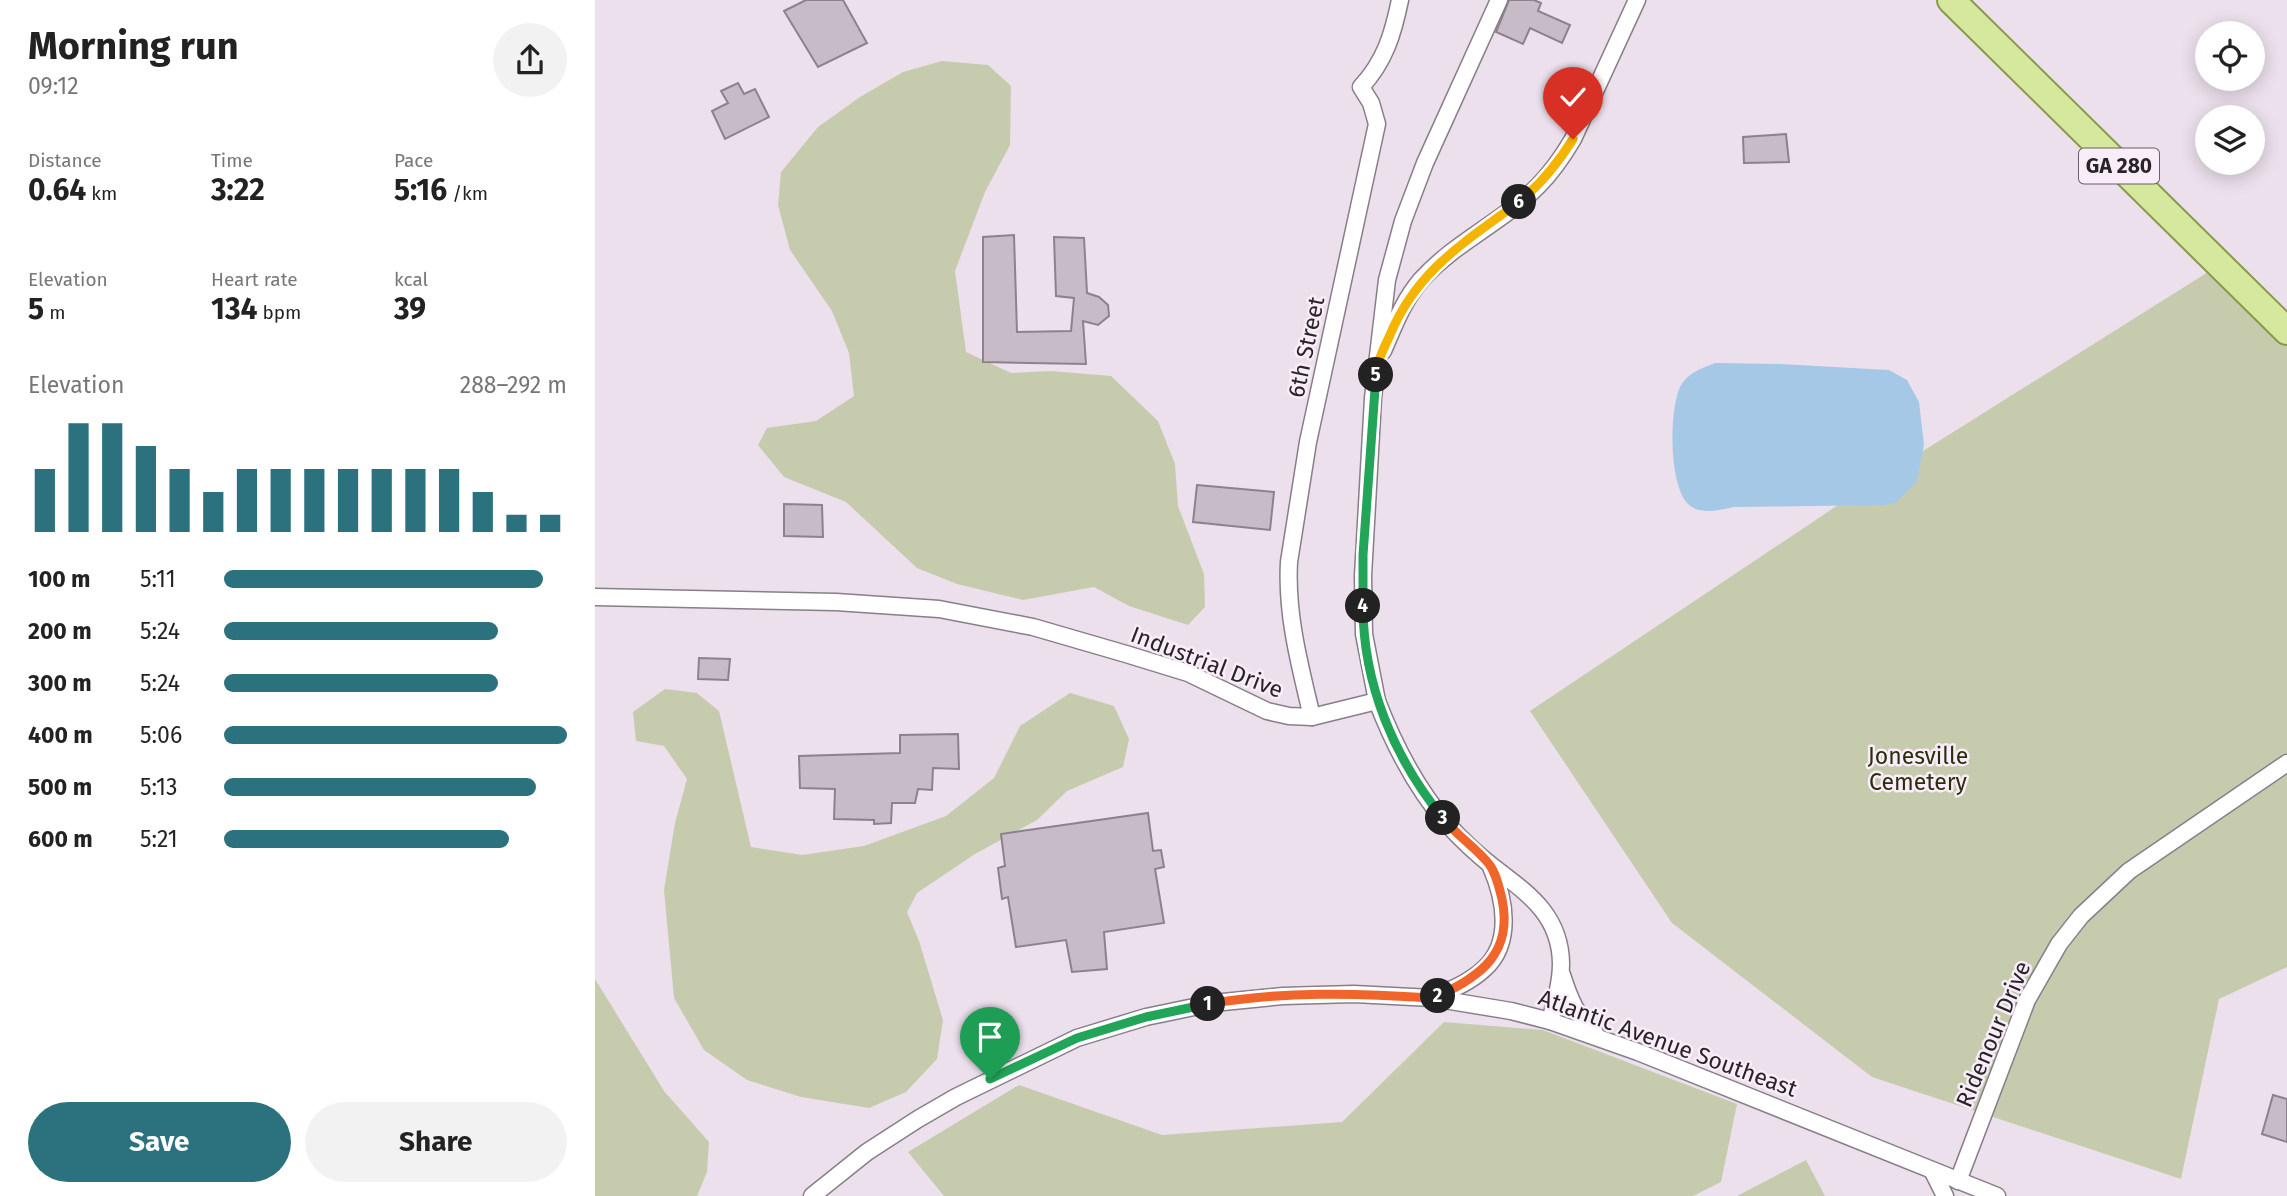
<!DOCTYPE html>
<html lang="en">
<head>
<meta charset="utf-8">
<style>
	body { margin:0; font-family:"Fira Sans",sans-serif; background:#f2f2f2; color:#222; height:100vh; display:flex; flex-direction:column; font-size:26px; white-space:nowrap }
	* { box-sizing:border-box; margin:0 }
	p { font-size:23px; color:#767676 }
	.icon { flex:none; width:38px; height:38px; fill:none; stroke:currentColor; stroke-width:2; stroke-linecap:round; stroke-linejoin:round }
	.map { position:relative; flex:1; overflow:hidden }
	.side { display:flex; flex-direction:column; background:#fff; width:595px }
	.side>* { flex:none }
	.buttons { position:absolute; left:1600px; top:21px; display:grid; gap:14px }
	.buttons a { display:grid; place-items:center; width:70px; height:70px; border-radius:50%; background:#fff; box-shadow:0 4px 18px #0003; font-size:35px }
	.pin { position:absolute; display:grid; place-items:center; width:60px; height:60px; color:#fff; margin:-72px -30px; border-radius:50% 50% 50% 0; rotate:-45deg; box-shadow:0 0 7px #0007 }
	.pin .icon { rotate:45deg }
	.km { position:absolute; width:35px; height:35px; margin:-18px; border-radius:50%; background:#222; color:#fff; font-size:19px; line-height:35px; text-align:center }
	.round { display:grid; place-items:center; flex:none; width:74px; height:74px; border-radius:37px; background:#f2f2f2 }
	.summary { display:flex; align-items:center; justify-content:space-between; height:119px; padding:0 28px }
	h1 { font-size:38px; font-weight:700; line-height:52px }
	.figures { display:grid; grid-template-columns:repeat(3,1fr); gap:10px; height:119px; padding:7px 28px }
	.figures div { display:grid; align-content:center }
	.figures b { font-size:30px; font-weight:700 }
	.figures small { font-size:19px; font-weight:400 }
	.figures p { font-size:19px }
	.chart { height:196px; padding:14px 28px }
	.chart p { display:flex; justify-content:space-between }
	.chart svg { width:100%; height:126px; margin-top:7px; stroke:#2b727e; stroke-width:6 }
	.primary-button { display:flex; gap:14px; margin-top:auto; padding:14px 28px }
	.primary-button a { flex:1; height:80px; border-radius:42px; background:#2b727e; color:#fff; font-size:28px; font-weight:700; line-height:80px; text-align:center }
	.primary-button a+a { background:#f2f2f2; color:#222 }
	ul { padding:0 28px; list-style:none; font-size:23px }
	li { display:grid; grid-template-columns:112px 84px 1fr; align-items:center; height:52px }
	li i { height:18px; border-radius:9px; background:#2b727e }
	main { display:flex; flex:1; min-height:0 }
	.map>svg:first-child { display:block }
	.green { fill:#c7cbae }
	.water { fill:#a6c8e7 }
	.building { fill:#c6bbc7; stroke:#8c828d; stroke-width:2 }
	.lines { fill:none; stroke-linecap:round; stroke-linejoin:round }
	.minor-casing { stroke:#887e89; stroke-width:19 }
	.primary-casing { stroke:#879a4a; stroke-width:30 }
	.minor { stroke:#fff; stroke-width:16 }
	.primary { stroke:#d6e89d; stroke-width:26 }
	.split-1-casing { stroke:#fff; stroke-width:14 }
	.split-2-casing { stroke:#fff; stroke-width:14 }
	.split-3-casing { stroke:#fff; stroke-width:14 }
	.split-4-casing { stroke:#fff; stroke-width:14 }
	.split-5-casing { stroke:#fff; stroke-width:14 }
	.split-6-casing { stroke:#fff; stroke-width:14 }
	.split-7-casing { stroke:#fff; stroke-width:14 }
	.split-1 { stroke:#22a559; stroke-width:9 }
	.split-2 { stroke:#f0652b; stroke-width:9 }
	.split-3 { stroke:#f0652b; stroke-width:9 }
	.split-4 { stroke:#22a559; stroke-width:9 }
	.split-5 { stroke:#22a559; stroke-width:9 }
	.split-6 { stroke:#f5b400; stroke-width:9 }
	.split-7 { stroke:#f5b400; stroke-width:9 }
	.labels { text-anchor:middle; dominant-baseline:central; stroke-width:5; stroke-linejoin:round; paint-order:stroke }
	.shield { fill:#f8edf9; stroke:#666067; stroke-width:2 }
	.shield-label { font-size:21px; font-weight:bold; fill:#282428 }
	.street-label { font-size:23px; fill:#282428; stroke:#f8edf9 }
	.park-label { font-size:23px; fill:#2b2d0b; stroke:#f8edf9 }
</style>
</head>
<body>
<main>
<section class="side">
<div class="summary"><div><h1>Morning run</h1><p>09:12</p></div><a class="round"><svg class="icon" aria-label="share" viewBox="0 0 24 24"><path d="M12 15V3M7 8l5-5 5 5M5 13v7h14v-7"/></svg></a></div>
<div class="figures">
<div><p>Distance</p><b>0.64<small> km</small></b></div>
<div><p>Time</p><b>3:22</b></div>
<div><p>Pace</p><b>5:16<small> /km</small></b></div>
</div>
<div class="figures">
<div><p>Elevation</p><b>5<small> m</small></b></div>
<div><p>Heart rate</p><b>134<small> bpm</small></b></div>
<div><p>kcal</p><b>39</b></div>
</div>
<div class="chart"><p><span>Elevation</span>288–292 m</p>
<svg viewBox="0 0 160 44" preserveAspectRatio="none"><path d="M5 44V22M15 44V6M25 44V6M35 44V14M45 44V22M55 44V30M65 44V22M75 44V22M85 44V22M95 44V22M105 44V22M115 44V22M125 44V22M135 44V30M145 44V38M155 44V38"/></svg>
</div>
<ul>
<li><b>100 m</b>5:11<i style="width:93%"></i></li>
<li><b>200 m</b>5:24<i style="width:80%"></i></li>
<li><b>300 m</b>5:24<i style="width:80%"></i></li>
<li><b>400 m</b>5:06<i style="width:100%"></i></li>
<li><b>500 m</b>5:13<i style="width:91%"></i></li>
<li><b>600 m</b>5:21<i style="width:83%"></i></li>
</ul>
<div class="primary-button"><a>Save</a><a>Share</a></div>
</section>
<div class="map">
<svg width="1692" height="1196" viewBox="0 0 1692 1196">
	<rect width="100%" height="100%" fill="#ebe0ec"/>
	<g class="green">
		<path d="M347 61 393 65 416 86 415 145 390 192 360 271 371 352 416 373 456 371 516 376 563 421 580 464 583 506 609 574 610 607 593 625 534 606 499 587 428 600 362 584 322 568 251 502 189 477 163 445 172 428 221 421 259 396 254 353 237 311 195 250 183 205 186 172 223 127 265 97 308 72Z"/>
		<path d="M1621 267 1692 334V967L1624 999 1586 1179 1277 1077 1077 923 935 711 1255 497Z"/>
		<path d="M70 689 102 693 124 711 156 847 207 855 269 846 351 816 399 778 425 726 475 693 519 706 534 739 528 767 472 791 442 820 380 854 322 893 312 912 324 941 348 1020 342 1059 311 1092 274 1108 206 1097 152 1080 109 1050 79 998 69 890 80 823 92 779 69 746 41 741 38 712Z"/>
		<path d="M0 979 69 1091 114 1142 112 1172 102 1196H0Z"/>
		<path d="M849 1022 948 1030 1142 1104 1126 1182 1098 1196H349L313 1152 424 1085 567 1135 747 1122Z"/>
		<path d="M1211 1160 1230 1196H1142Z"/>
	</g>
	<path class="water" d="M1120 363 1185 364 1294 370 1312 380 1324 402 1329 445 1322 481 1301 503 1288 505 1139 507C1125 510 1104 516 1092 503 1074 483 1074 411 1085 387 1092 373 1107 368 1120 363Z"/>
	<g class="building">
		<path d="M211 0H248L272 43 223 67 189 11Z"/>
		<path d="M914 0H939L946 3 943 11 975 25 967 43 935 28 928 44 901 32Z"/>
		<path d="M143 83 149 94 160 89 174 117 130 139 117 111 133 103 126 91Z"/>
		<path d="M1191 134 1194 162 1149 163 1148 137Z"/>
		<path d="M419 235 422 332 476 331 479 298 461 296 459 237 489 238 492 293 504 297 513 305 514 316 503 325 488 321 491 364 388 362V237Z"/>
		<path d="M602 485 679 492 675 530 598 522Z"/>
		<path d="M189 504 227 505 228 537 189 536Z"/>
		<path d="M104 658 135 659 133 680 103 679Z"/>
		<path d="M363 734 364 769 338 768 337 790 323 789 320 803H297L296 823 279 824V820L239 819 240 789 205 788 204 756 305 753V735Z"/>
		<path d="M553 813 558 851 566 850 569 867 560 869 569 923 509 932 512 969 477 972 471 940 421 947 413 897 407 899 403 868 410 866 406 834Z"/>
		<path d="M1678 1095 1692 1099V1142L1667 1134Z"/>
	</g>
	<g class="lines">
		<g class="minor-casing">
			<g id="minor">
				<path d="M788 351C799 326 808 301 826 280 860 242 908 222 943 186 957 172 968 156 978 139L1042 0"/>
				<path d="M0 597 241 602 344 609 438 627 531 654 593 673 672 711 694 716 717 717 782 701C799 745 822 790 854 826 867 840 882 854 897 866 932 893 965 914 966 963 966 983 960 1002 955 1021"/>
				<path d="M782 701 769 634 768 576 778 398 792 280 808 221 830 163 904 0"/>
				<path d="M717 717C705 666 691 615 694 562L713 442 782 124 776 103 766 87C790 61 798 34 805 0"/>
				<path d="M967 975C974 997 982 1018 1000 1033"/>
				<path d="M837 998C855 990 874 983 889 969 918 943 910 899 896 867"/>
				<path d="M1338 1172 1350 1196"/>
				<path d="M1363 1181 1432 1000 1464 944 1486 916 1534 871 1692 763"/>
				<path d="M217 1196 272 1152 323 1119 361 1097 482 1038 551 1017 618 1003 688 996 759 994 837 998 916 1011 955 1021 1043 1052 1402 1196"/>
			</g>
		</g>
		<g class="primary-casing">
			<path id="primary" d="M1356 0 1692 331"/>
		</g>
		<use href="#minor" class="minor"/>
		<use href="#primary" class="primary"/>
	</g>
	<g class="lines">
		<g class="split-1-casing">
			<path id="split-1" d="M395 1079 482 1038 551 1017 613 1004"/>
		</g>
		<g class="split-2-casing">
			<path id="split-2" d="M613 1004C686 991 763 993 837 998L843 996"/>
		</g>
		<g class="split-3-casing">
			<path id="split-3" d="M843 996C887 976 918 952 907 899 904 887 901 873 894 864 880 847 861 835 848 818"/>
		</g>
		<g class="split-4-casing">
			<path id="split-4" d="M768 606C768 684 799 758 848 818"/>
		</g>
		<g class="split-5-casing">
			<path id="split-5" d="M768 606V555L781 375"/>
		</g>
		<g class="split-6-casing">
			<path id="split-6" d="M781 375C782 361 789 348 795 335 822 270 870 242 924 202"/>
		</g>
		<g class="split-7-casing">
			<path id="split-7" d="M924 202C946 184 963 163 978 139"/>
		</g>
		<use href="#split-1" class="split-1"/>
		<use href="#split-2" class="split-2"/>
		<use href="#split-3" class="split-3"/>
		<use href="#split-4" class="split-4"/>
		<use href="#split-5" class="split-5"/>
		<use href="#split-6" class="split-6"/>
		<use href="#split-7" class="split-7"/>
	</g>
	<g class="labels">
		<rect class="shield" x="1484" y="148.5" width="80" height="35" rx="5"/>
		<g class="shield-label">
			<text x="1524" y="166">GA 280</text>
		</g>
		<g class="street-label">
			<text transform="translate(711 347) rotate(-78)">6th Street</text>
			<text transform="translate(612 662) rotate(21)">Industrial Drive</text>
			<text transform="translate(1398 1034) rotate(-67)">Ridenour Drive</text>
			<text transform="translate(1073 1043) rotate(20)">Atlantic Avenue Southeast</text>
		</g>
		<g class="park-label">
			<text x="1323" y="756">Jonesville<tspan x="1323" dy="26">Cemetery</tspan></text>
		</g>
	</g>
</svg>
<div class="buttons">
<a><svg class="icon" aria-label="locate" viewBox="0 0 24 24"><circle cx="12" cy="12" r="6"/><path d="M12 2v4M12 18v4M2 12h4M18 12h4"/></svg></a>
<a><svg class="icon" aria-label="layers" viewBox="0 0 24 24"><path d="M12 4l9 5-9 5-9-5zM3 14l9 5 9-5"/></svg></a>
</div>
<div class="pin" style="left:395px;top:1079px;background:#1e9e55"><svg class="icon" aria-label="arrive" viewBox="0 0 24 24"><path d="M6 21V4h12l-3 4 3 4H6"/></svg></div>
<div class="pin" style="left:978px;top:139px;background:#d93025"><svg class="icon" aria-label="check" viewBox="0 0 24 24"><path d="M5 12l5 5 9-10"/></svg></div>
<b class="km" style="left:613px;top:1004px">1</b>
<b class="km" style="left:843px;top:996px">2</b>
<b class="km" style="left:848px;top:818px">3</b>
<b class="km" style="left:768px;top:606px">4</b>
<b class="km" style="left:781px;top:375px">5</b>
<b class="km" style="left:924px;top:202px">6</b>
</div>
</main>
</body>
</html>
